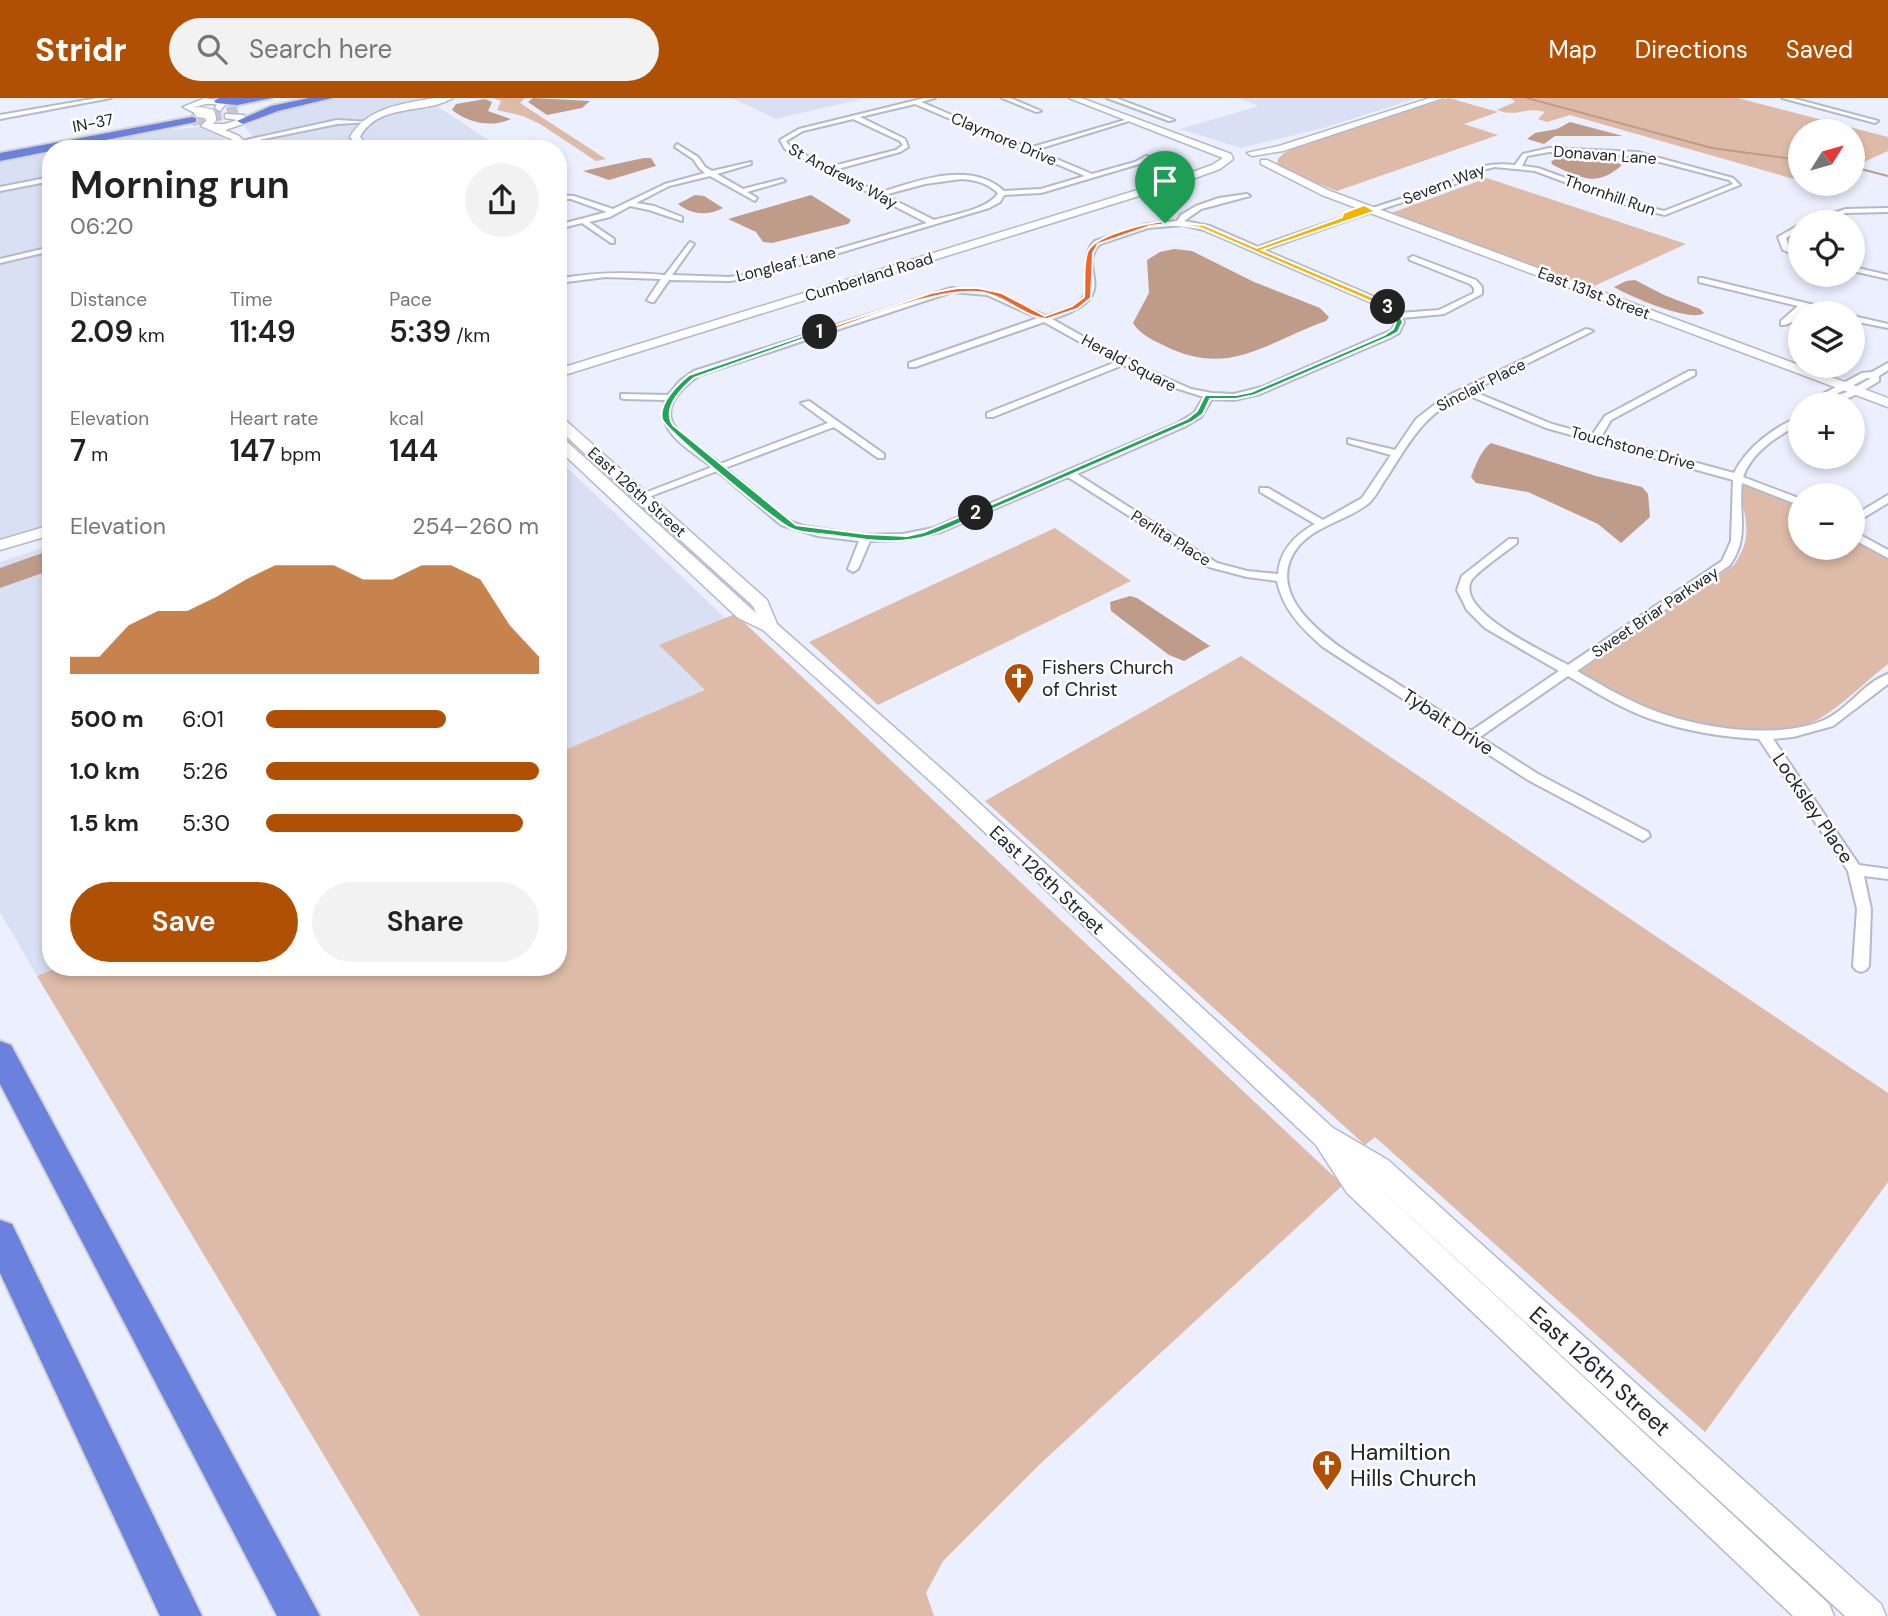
<!DOCTYPE html>
<html lang="en">
<head>
<meta charset="utf-8">
<style>
	body { margin:0; font-family:"DM Sans",sans-serif; background:#f2f2f2; color:#222; height:100vh; display:flex; flex-direction:column; font-size:26px; white-space:nowrap }
	* { box-sizing:border-box; margin:0 }
	p { font-size:23px; color:#767676 }
	.icon { flex:none; width:38px; height:38px; fill:none; stroke:currentColor; stroke-width:2; stroke-linecap:round; stroke-linejoin:round }
	.map { position:relative; flex:1; overflow:hidden }
	.drawer { position:absolute; left:42px; top:42px; width:525px; height:836px; display:flex; flex-direction:column; background:#fff; border-radius:28px; box-shadow:0 4px 10px #0003 }
	.drawer>* { flex:none }
	.needle { width:46px; rotate:53deg }
	.fabs { position:absolute; left:1788px; top:21px; display:grid; gap:14px }
	.fabs a { display:grid; place-items:center; width:77px; height:77px; border-radius:50%; background:#fff; box-shadow:0 4px 10px #0003; font-size:35px }
	.pin { position:absolute; display:grid; place-items:center; width:60px; height:60px; color:#fff; margin:-72px -30px; border-radius:50% 50% 50% 0; rotate:-45deg; box-shadow:0 0 7px #0007 }
	.pin .icon { rotate:45deg }
	.km { position:absolute; width:35px; height:35px; margin:-18px; border-radius:50%; background:#222; color:#fff; font-size:19px; line-height:35px; text-align:center }
	.round { display:grid; place-items:center; flex:none; width:74px; height:74px; border-radius:37px; background:#f2f2f2 }
	.headline { display:flex; align-items:center; justify-content:space-between; height:119px; padding:0 28px }
	h1 { font-size:38px; font-weight:600; line-height:52px }
	.metrics { display:grid; grid-template-columns:repeat(3,1fr); gap:10px; height:119px; padding:7px 28px }
	.metrics div { display:grid; align-content:center }
	.metrics b { font-size:30px; font-weight:600 }
	.metrics small { font-size:19px; font-weight:400 }
	.metrics p { font-size:19px }
	.chart { height:196px; padding:14px 28px }
	.chart p { display:flex; justify-content:space-between }
	.chart svg { width:100%; height:126px; margin-top:7px; fill:#af5004; opacity:.7 }
	.cta { display:flex; gap:14px; margin-top:auto; padding:14px 28px }
	.cta a { flex:1; height:80px; border-radius:42px; background:#af5004; color:#fff; font-size:28px; font-weight:600; line-height:80px; text-align:center }
	.cta a+a { background:#f2f2f2; color:#222 }
	ul { padding:0 28px; list-style:none; font-size:23px }
	li { display:grid; grid-template-columns:112px 84px 1fr; align-items:center; height:52px }
	li i { height:18px; border-radius:9px; background:#af5004 }
	header { display:flex; align-items:center; gap:42px; box-sizing:border-box; height:98px; padding:0 35px; background:#af5004; color:#fff }
	header strong { font-size:33px }
	nav { display:flex; gap:38px; margin-inline-start:auto; font-size:24px }
	.search { width:490px; height:63px; background:#f2f2f2; display:flex; align-items:center; gap:18px; box-sizing:border-box; padding:0 24px; border-radius:38px; color:#767676; font-size:26px }
	.map>svg:first-child { display:block }
	.built { fill:#dae0f4 }
	.green { fill:#debba8 }
	.water { fill:#bf9c8a }
	.lines { fill:none; stroke-linecap:round; stroke-linejoin:round }
	.stream { stroke:#bf9c8a; stroke-width:2 }
	.highway-tunnel { stroke:#c3c6d4; stroke-width:12; stroke-dasharray:12 6; stroke-linecap:butt }
	.street-casing { stroke:#b3b9ca; stroke-width:4 }
	.secondary-casing { stroke:#b3b9ca; stroke-width:3 }
	.highway-casing { stroke:#d3d3d4; stroke-width:4 }
	.street { fill:#fff; fill-rule:evenodd }
	.secondary { fill:#fff; fill-rule:evenodd }
	.highway { fill:#6a81dd; fill-rule:evenodd }
	.secondary-bridge-casing { stroke:#b3b9ca; stroke-width:12; stroke-linecap:butt }
	.secondary-bridge { stroke:#fff; stroke-width:10 }
	.split-1 { fill:#f0652b; stroke:#fff; stroke-width:2 }
	.split-2 { fill:#22a559; stroke:#fff; stroke-width:2 }
	.split-3 { fill:#22a559; stroke:#fff; stroke-width:2 }
	.split-4 { fill:#f5b400; stroke:#fff; stroke-width:2 }
	.labels { text-anchor:middle; dominant-baseline:central; stroke-width:5; stroke-linejoin:round; paint-order:stroke }
	.far-street-label { font-size:16px; fill:#22242a; stroke:#fff }
	.poi-label { font-size:19px; fill:#22242a; stroke:#fff; text-anchor:start }
	.street-label { font-size:19px; fill:#22242a; stroke:#fff }
	.near-street-label { font-size:23px; fill:#22242a; stroke:#fff }
	.near-poi-label { font-size:23px; fill:#22242a; stroke:#fff; text-anchor:start }
</style>
</head>
<body>
<header>
<strong>Stridr</strong>
<div class="search"><svg class="icon" aria-label="search" viewBox="0 0 24 24"><circle cx="10" cy="10" r="6"/><path d="M15 15l6 6"/></svg>Search here</div>
<nav><a>Map</a><a>Directions</a><a>Saved</a></nav>
</header>
<div class="map">
<svg width="1888" height="1518" viewBox="0 0 1888 1518">
	<rect width="100%" height="100%" fill="#ebeffe"/>
	<g class="built">
		<path d="M333 0H451L431 4 499 49 265 51 244 29 259 19 297 7Z"/>
		<path d="M732 0H866L776 21Z"/>
		<path d="M1237 0H1417L1327 29 1241 50 1180 31 1259 8Z"/>
		<path d="M208 28 226 42 188 51H66L166 32Z"/>
		<path d="M51 54V78L0 88V63Z"/>
		<path d="M51 83V426L0 442V93Z"/>
		<path d="M558 361 725 520 660 547 706 592 558 655Z"/>
		<path d="M51 447V870H56L37 878 0 814V464Z"/>
	</g>
	<g class="green">
		<path d="M493 0H525L520 5 606 61 596 63 540 26 523 18 497 12 501 3Z"/>
		<path d="M1449 0 1498 14 1464 26 1498 37 1337 93 1281 71 1277 67 1278 61 1284 55 1317 41Z"/>
		<path d="M1511 0H1738L1888 39V53L1853 69V33H1801V83L1570 17 1547 24 1538 21 1545 14C1527 8 1516 20 1497 12L1515 4Z"/>
		<path d="M1487 80 1686 146 1590 190 1391 115Z"/>
		<path d="M1747 386 1766 392 1801 409V450H1853V440L1888 459V566C1866 583 1841 609 1817 622 1772 647 1679 628 1635 607 1616 597 1598 585 1579 574L1734 467C1754 437 1745 424 1740 390Z"/>
		<path d="M1055 430 1131 483 878 607 809 544Z"/>
		<path d="M735 516 1343 1087 1040 1366 943 1463 926 1495 934 1518H420L37 878 56 870H558V655L705 592 659 547Z"/>
		<path d="M1241 558 1888 995V1084L1705 1334 1375 1039 1365 1047 985 703Z"/>
	</g>
	<g class="water">
		<path d="M533 0 590 3 582 10 547 17 528 4Z"/>
		<path d="M485 1 492 4 488 13 511 21C491 30 469 25 452 12L456 6Z"/>
		<path d="M1570 24 1623 38H1555L1544 46 1527 41 1535 35 1557 31Z"/>
		<path d="M644 60H651L656 68 609 82 583 73Z"/>
		<path d="M1556 60 1611 62 1622 67C1597 89 1582 81 1553 67L1551 64Z"/>
		<path d="M695 97 704 98 723 110C708 118 692 117 678 106Z"/>
		<path d="M811 97 851 122 848 126 772 145 763 144 756 134 728 121Z"/>
		<path d="M1174 151 1192 153 1254 184 1320 210 1329 219 1326 223C1266 244 1229 281 1163 247 1152 242 1140 236 1133 225L1149 195 1147 162 1160 154Z"/>
		<path d="M1635 182 1664 197 1700 211 1704 215C1691 225 1629 198 1614 189L1626 183Z"/>
		<path d="M1491 345 1596 378 1642 389 1648 396 1650 419 1621 445 1598 426 1528 394 1476 385 1471 379C1476 366 1481 352 1491 345Z"/>
		<path d="M51 452V472L0 490V470Z"/>
		<path d="M1130 498 1137 500 1210 548 1184 563 1169 557 1111 513 1110 504Z"/>
	</g>
	<g class="lines">
		<g class="stream">
			<path d="M1527 0 1712 50 1801 62"/>
			<path d="M1853 69 1888 78"/>
		</g>
		<path class="highway-tunnel" d="M192 22 238 13"/>
		<g class="street-casing">
			<g id="street">
				<path d="M98 0H111L0 21V17Z"/>
				<path d="M925 0H935L921 4 1029 50 1132 20V22L1035 52 1092 76 1135 64 1146 58 1151 59 1139 66 1041 95 1004 97 1000 104 989 110 756 180 729 183 669 182 654 204H651L647 202 661 181 606 179 558 185V181C594 174 628 174 665 177L690 144 694 146 672 177 729 179 752 176 927 125 785 51 780 42 799 31ZM915 6 1085 78 1041 91 1004 93C970 62 917 83 879 95L834 72 900 54 908 49 905 41 860 19ZM853 21 900 43 903 47 896 52 829 69 790 49 786 43 803 33ZM961 81C977 82 987 85 998 95 990 111 951 117 934 122L884 97 925 86Z"/>
				<path d="M1002 0H1010L1041 13 1036 14Z"/>
				<path d="M1107 0H1116L1174 22 1169 23Z"/>
				<path d="M1782 0H1792L1878 23 1875 25Z"/>
				<path d="M337 22 370 24 337 26 249 44 246 42Z"/>
				<path d="M240 41 242 44 213 51H200Z"/>
				<path d="M677 46 698 59 705 69 712 73 751 64V66L717 76 743 91 782 81 785 83 747 94 757 100 755 103 710 78 669 88 636 105 654 108 682 119V123L649 112 630 108 610 119 589 124 614 141V145H611L582 125 558 131V127L607 114 571 101H558V97L574 98 613 111 665 86 705 75 700 71 693 61 675 49Z"/>
				<path d="M1549 50 1637 54 1733 80 1740 87 1665 117 1635 110 1535 73 1495 69 1482 72 1449 89 1348 122 1264 152 1386 204 1400 215 1439 212 1474 195V190L1470 186 1410 162 1409 160 1413 158 1476 182 1482 189V196L1444 216 1402 220 1404 224 1399 235 1390 240 1260 296 1234 302 1212 301 1201 319 1184 329 1077 376 1217 465 1247 473 1278 476C1280 452 1295 437 1315 426L1260 394V390H1268L1323 422 1362 400 1391 357 1348 345V341L1395 352 1416 321 1443 300 1586 231 1593 233 1472 293 1552 326 1592 337 1605 318 1689 273H1695V277L1611 322 1601 339 1734 375C1747 349 1774 329 1801 318V325C1777 339 1753 352 1743 379L1801 401V408L1742 385C1738 417 1750 438 1730 467L1577 573C1603 588 1630 604 1658 614 1704 631 1777 641 1822 623 1847 613 1863 585 1888 576V586L1833 628 1793 639 1773 641 1859 767 1888 771V781L1864 778 1871 811 1869 868 1866 872 1861 874 1856 872 1853 868 1857 811 1848 773 1759 641C1723 639 1685 633 1651 621 1622 611 1595 594 1568 578L1480 639 1538 676 1648 734 1650 738 1643 743 1528 682 1323 549C1301 530 1283 511 1277 483L1247 479 1209 469 1068 379 941 434 903 442 870 443 858 471 853 474 848 471 859 443 818 438 781 427 717 373 646 400 637 398 712 369C691 352 653 333 666 302L624 301 621 300V296L668 297 680 283 694 273 951 190 992 194 1046 218C1057 214 1074 211 1082 201 1096 185 1077 159 1095 143L1148 126 1177 123 1181 117 1196 108 1219 100 1247 96 1250 98 1201 111 1184 123 1210 128 1258 149C1318 127 1379 108 1440 88 1475 77 1473 63 1515 67L1523 56ZM1549 54 1637 58 1729 82 1733 86 1664 113 1639 107 1538 70 1522 68 1527 58ZM1183 127 1204 132 1380 208 1392 216 1396 224 1392 232 1262 289 1234 296 1212 295 1191 291 1130 264 1129 261 1116 257 1052 221C1127 198 1074 171 1100 146L1148 130ZM952 194 987 197 1038 220 909 265V269H915L1044 224 1116 264 987 315V319H993L1123 267 1160 285 1204 299 1194 315 1178 325 933 430 903 436 861 437 803 428 789 423 725 370 834 329 878 360H884V356L809 303 801 305 828 325 720 366C708 356 680 338 673 326 662 306 686 286 700 277ZM1465 296 1546 330 1733 382 1731 443 1722 463 1568 567C1547 555 1456 514 1471 483 1475 475 1507 453 1517 445V441H1509L1462 478 1457 492 1467 512 1485 530 1559 573 1471 633C1444 616 1417 598 1390 581 1353 558 1256 506 1297 450 1315 427 1347 423 1369 405 1376 399 1381 387 1387 379 1411 342 1423 317 1465 296Z"/>
				<path d="M51 79V83L0 93V89Z"/>
				<path d="M1888 110V114L1846 115 1816 124H1805L1846 111Z"/>
				<path d="M1801 126V131L1786 140 1789 149 1801 154V159L1783 152 1778 139Z"/>
				<path d="M51 149V153L0 165V161Z"/>
				<path d="M1853 169 1888 177V181L1853 173Z"/>
				<path d="M1702 180 1839 213 1840 215H1827L1805 210C1799 217 1792 228 1781 227V223L1798 208 1699 184V180Z"/>
				<path d="M1853 218 1888 226V230L1853 223Z"/>
				<path d="M1888 265V272L1879 278V283C1860 295 1841 307 1818 306L1820 304 1817 300 1819 298 1862 275 1872 274ZM1867 280H1871L1847 294 1827 301Z"/>
				<path d="M1888 397V405L1853 426V418Z"/>
				<path d="M1853 433 1888 452V460L1853 441Z"/>
			</g>
		</g>
		<g class="secondary-casing">
			<g id="secondary">
				<path d="M205 0 227 4 220 13 215 10 217 6H206L195 9 204 14 199 17 183 9Z"/>
				<path d="M435 0H453C425 17 379 4 360 39L370 51H360L350 39C366 10 404 5 435 0Z"/>
				<path d="M1069 0H1081L1231 56 1233 61 1220 71 1184 84 558 279V271L1176 80 1212 67 1223 60Z"/>
				<path d="M1430 0H1443L1283 53 1252 58 1247 55 1279 48Z"/>
				<path d="M225 16 244 17 246 25 225 32 239 38 252 51H241L233 42 201 28 211 18 216 21 212 26H224L238 22 225 20Z"/>
				<path d="M1261 62H1267L1330 93 1888 300V309L1322 97 1261 66Z"/>
				<path d="M558 319 563 320 767 502 777 526 953 681 1333 1030 1388 1062 1881 1506 1886 1518H1845L1365 1077 1829 1506 1834 1518H1793L1347 1095 1316 1047 939 691 763 532 738 520 558 351V339L563 340 756 515 753 508 558 331Z"/>
				<path d="M51 427V437L0 452V442Z"/>
			</g>
		</g>
		<g class="highway-casing">
			<g id="highway">
				<path d="M219 0H272L237 7 216 5 214 3Z"/>
				<path d="M309 0H332L278 13 243 26 237 23 271 8Z"/>
				<path d="M192 19 196 20V24L0 63V55Z"/>
				<path d="M0 943 11 947 320 1518H277L0 986Z"/>
				<path d="M0 1122 12 1126 202 1518H160L0 1175Z"/>
			</g>
		</g>
		<use href="#street" class="street"/>
		<use href="#secondary" class="secondary"/>
		<use href="#highway" class="highway"/>
		<g class="secondary-bridge-casing">
			<path id="secondary-bridge" d="M199 14 210 16 211 21"/>
		</g>
		<use href="#secondary-bridge" class="secondary-bridge"/>
	</g>
	<path class="split-1" d="M1165 123 1167 126 1150 128 1098 146 1093 155 1091 200 1077 211 1047 221C1025 220 1003 196 978 194 935 190 864 222 822 235L816 234 931 195 957 190H978L1002 195 1045 218 1072 208 1084 199C1085 186 1083 168 1087 155 1092 137 1147 125 1165 123Z"/>
	<path class="split-2" d="M817 233 823 234 694 280C681 291 662 310 673 327L796 427 866 436 907 438 924 434 973 413H979V417C957 426 934 439 909 442 883 446 854 440 829 437 818 435 802 436 792 431 778 426 664 331 662 321 658 305 678 286 689 277Z"/>
	<path class="split-3" d="M1386 207 1398 214 1403 224 1398 234 1389 239 1255 297 1236 301H1210L1203 316 1192 324 979 417 972 415 1187 321 1197 313 1205 297H1236L1251 294 1384 237 1393 231 1396 224Z"/>
	<path class="split-4" d="M1364 107 1376 113 1262 152 1391 207 1388 211 1201 130 1162 125 1204 127 1257 150 1342 119 1343 115Z"/>
	<defs>
		<g id="church-pin" transform="scale(1.575)"><path d="M0 17L-7.5 6A9.5 9.5 0 1 1 7.5 6Z" fill="#af5004" stroke="#fff"/><path d="M-1.2-6h2.4v3.5h3.3v2.4h-3.3V6h-2.4V-.1h-3.3v-2.4h3.3Z" fill="#fff"/></g>
	</defs>
	<g fill-rule="evenodd">
		<use href="#church-pin" x="1019" y="580"/>
		<use href="#church-pin" x="1327" y="1367"/>
	</g>
	<g class="labels">
		<g class="far-street-label">
			<text transform="translate(93 25) rotate(-11)">IN-37</text>
			<text transform="translate(1004 41) rotate(23)">Claymore Drive</text>
			<text transform="translate(1605 57) rotate(4)">Donavan Lane</text>
			<text transform="translate(843 78) rotate(28)">St Andrews Way</text>
			<text transform="translate(1444 86) rotate(-21)">Severn Way</text>
			<text transform="translate(1610 97) rotate(19)">Thornhill Run</text>
			<text transform="translate(786 166) rotate(-14)">Longleaf Lane</text>
			<text transform="translate(869 179) rotate(-17)">Cumberland Road</text>
			<text transform="translate(1594 195) rotate(21)">East 131st Street</text>
			<text transform="translate(1129 265) rotate(28)">Herald Square</text>
			<text transform="translate(1481 287) rotate(-27)">Sinclair Place</text>
			<text transform="translate(1633 350) rotate(15)">Touchstone Drive</text>
			<text transform="translate(637 394) rotate(42)">East 126th Street</text>
			<text transform="translate(1171 440) rotate(32)">Perlita Place</text>
			<text transform="translate(1655 514) rotate(-34)">Sweet Briar Parkway</text>
		</g>
		<g class="poi-label">
			<text x="1042" y="569">Fishers Church<tspan x="1042" dy="22">of Christ</tspan></text>
		</g>
		<g class="street-label">
			<text transform="translate(1448 624) rotate(33)">Tybalt Drive</text>
			<text transform="translate(1813 710) rotate(56)">Locksley Place</text>
			<text transform="translate(1047 782) rotate(43)">East 126th Street</text>
		</g>
		<g class="near-street-label">
			<text transform="translate(1600 1273) rotate(42)">East 126th Street</text>
		</g>
		<g class="near-poi-label">
			<text x="1350" y="1354">Hamiltion<tspan x="1350" dy="26">Hills Church</tspan></text>
		</g>
	</g>
</svg>
<div class="fabs">
<a><svg class="needle" viewBox="-14 -14 28 28"><path d="M0-13l5 13h-10z" fill="#e53935"/><path d="M0 13l5-13h-10z" fill="#767676"/></svg></a>
<a><svg class="icon" aria-label="locate" viewBox="0 0 24 24"><circle cx="12" cy="12" r="6"/><path d="M12 2v4M12 18v4M2 12h4M18 12h4"/></svg></a>
<a><svg class="icon" aria-label="layers" viewBox="0 0 24 24"><path d="M12 4l9 5-9 5-9-5zM3 14l9 5 9-5"/></svg></a>
<a>+</a>
<a>−</a>
</div>
<div class="pin" style="left:1165px;top:125px;background:#1e9e55"><svg class="icon" aria-label="arrive" viewBox="0 0 24 24"><path d="M6 21V4h12l-3 4 3 4H6"/></svg></div>
<b class="km" style="left:820px;top:234px">1</b>
<b class="km" style="left:976px;top:415px">2</b>
<b class="km" style="left:1388px;top:209px">3</b>
<section class="drawer">
<div class="headline"><div><h1>Morning run</h1><p>06:20</p></div><a class="round"><svg class="icon" aria-label="share" viewBox="0 0 24 24"><path d="M12 15V3M7 8l5-5 5 5M5 13v7h14v-7"/></svg></a></div>
<div class="metrics">
<div><p>Distance</p><b>2.09<small> km</small></b></div>
<div><p>Time</p><b>11:49</b></div>
<div><p>Pace</p><b>5:39<small> /km</small></b></div>
</div>
<div class="metrics">
<div><p>Elevation</p><b>7<small> m</small></b></div>
<div><p>Heart rate</p><b>147<small> bpm</small></b></div>
<div><p>kcal</p><b>144</b></div>
</div>
<div class="chart"><p><span>Elevation</span>254–260 m</p>
<svg viewBox="0 0 160 44" preserveAspectRatio="none"><path d="M0 44V38L10 38L20 27L30 22L40 22L50 17L60 11L70 6L80 6L90 6L100 11L110 11L120 6L130 6L140 11L150 27L160 38V44z"/></svg>
</div>
<ul>
<li><b>500 m</b>6:01<i style="width:66%"></i></li>
<li><b>1.0 km</b>5:26<i style="width:100%"></i></li>
<li><b>1.5 km</b>5:30<i style="width:94%"></i></li>
</ul>
<div class="cta"><a>Save</a><a>Share</a></div>
</section>
</div>
</body>
</html>
